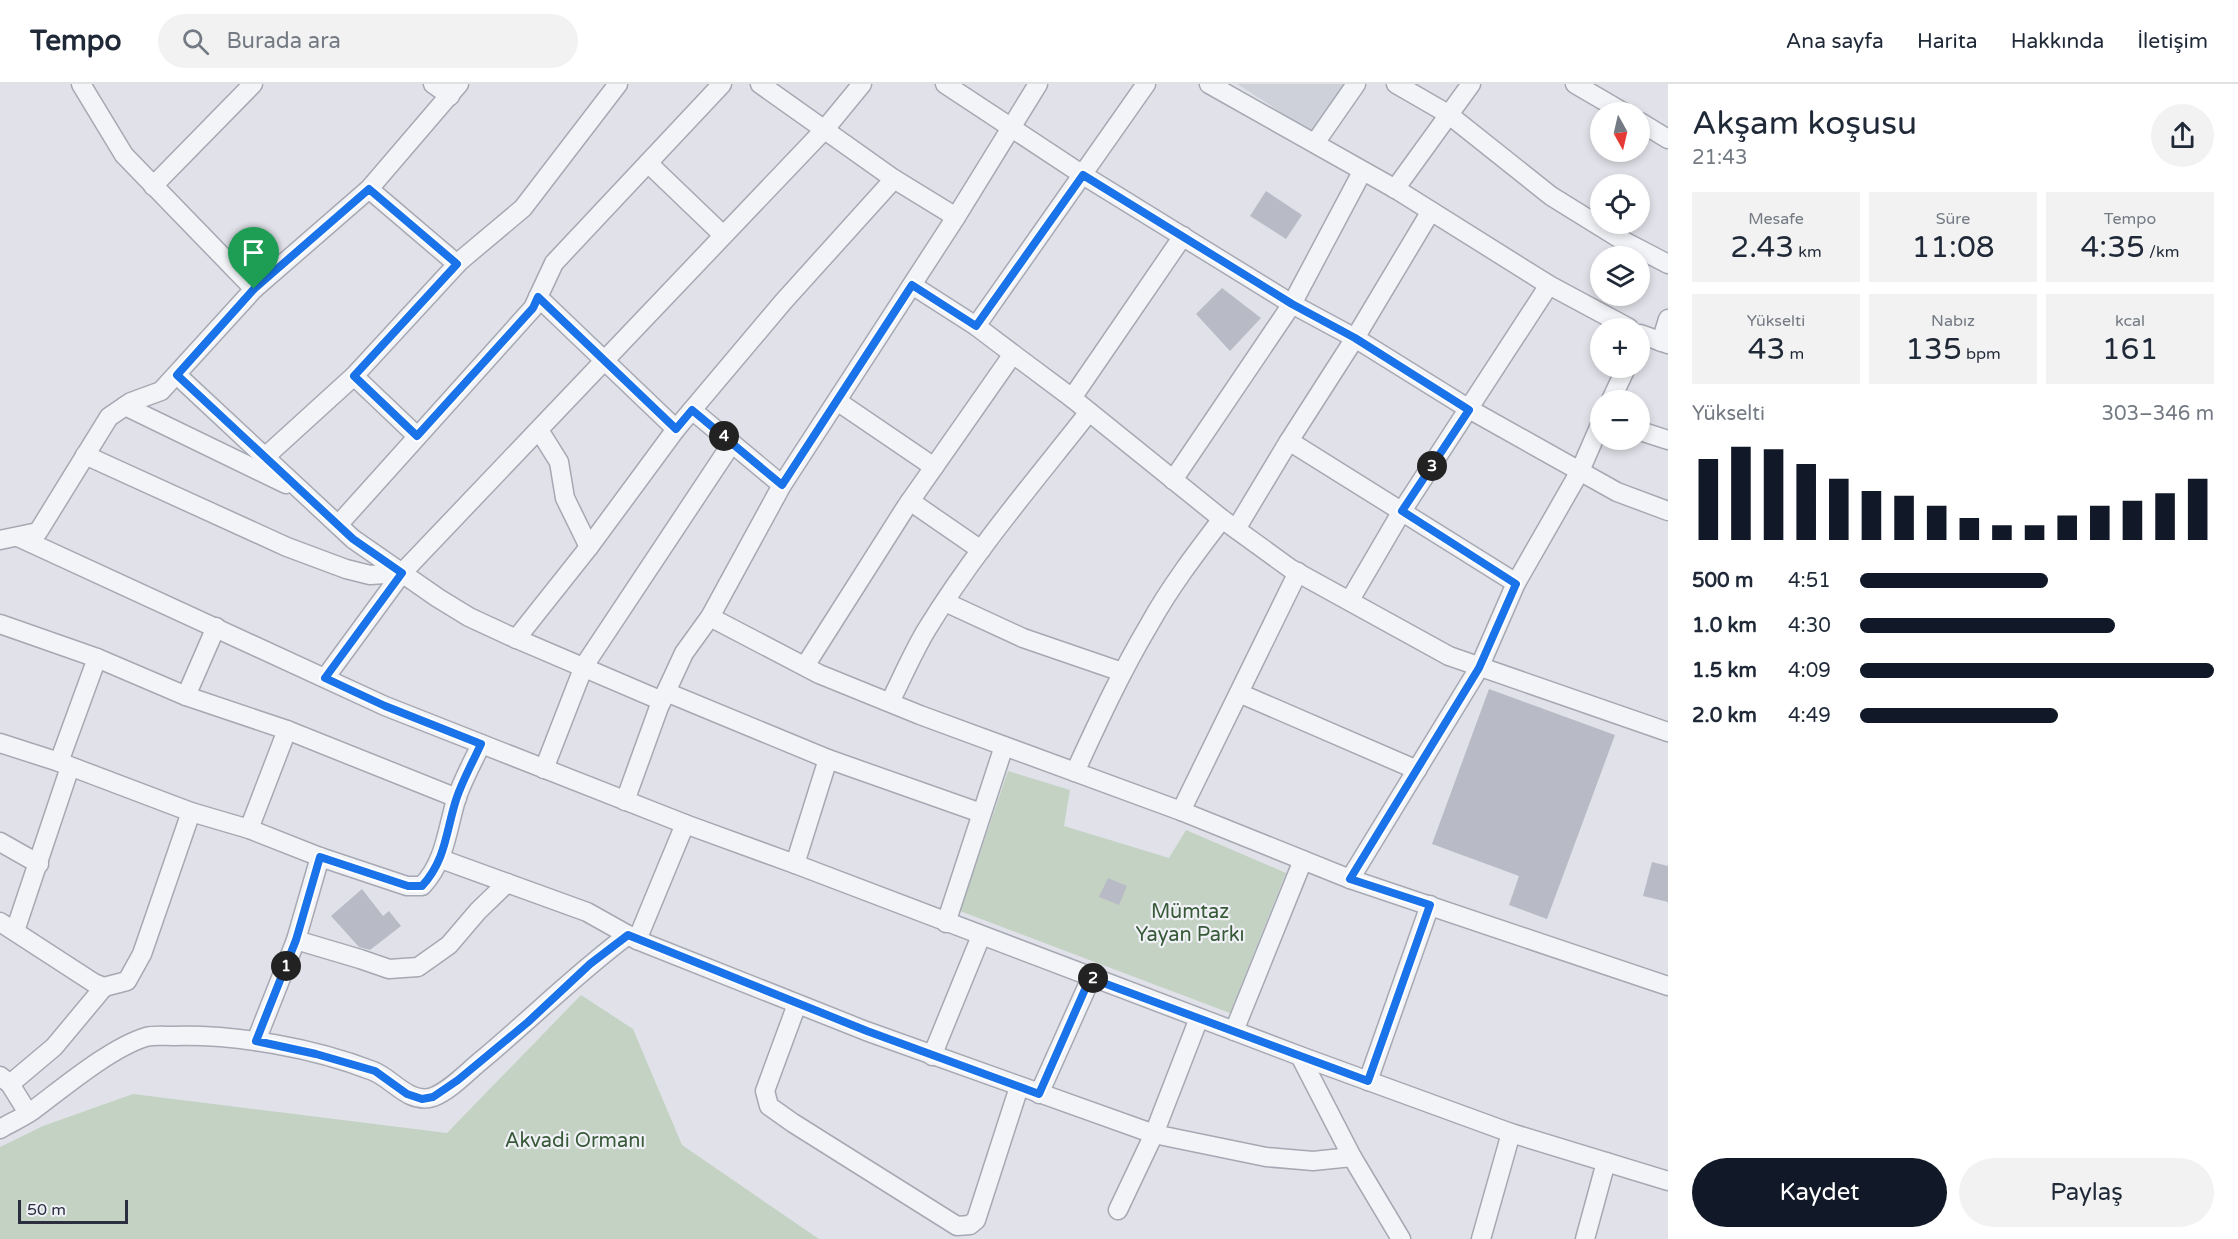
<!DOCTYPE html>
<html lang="tr">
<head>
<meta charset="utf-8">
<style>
	body { margin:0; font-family:"Varela Round",sans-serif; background:#f2f2f3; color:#1f2937; height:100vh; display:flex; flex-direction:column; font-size:22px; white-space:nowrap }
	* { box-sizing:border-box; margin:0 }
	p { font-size:20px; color:#747a83 }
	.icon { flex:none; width:33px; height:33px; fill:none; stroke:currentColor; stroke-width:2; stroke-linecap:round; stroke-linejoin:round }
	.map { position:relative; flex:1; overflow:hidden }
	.panel { display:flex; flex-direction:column; background:#fff; width:570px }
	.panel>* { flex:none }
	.needle { width:39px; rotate:172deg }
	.tools { position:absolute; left:1590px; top:18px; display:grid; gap:12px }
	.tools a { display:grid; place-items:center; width:60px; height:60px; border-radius:50%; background:#fff; box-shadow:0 3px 9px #0003; font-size:30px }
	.scale { position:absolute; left:18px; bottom:15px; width:110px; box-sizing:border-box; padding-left:6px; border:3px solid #2a2e3f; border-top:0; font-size:16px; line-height:21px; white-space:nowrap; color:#2a2e3f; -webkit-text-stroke:4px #f0f1f6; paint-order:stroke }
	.pin { position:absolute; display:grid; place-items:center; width:51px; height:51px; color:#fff; margin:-62px -26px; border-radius:50% 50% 50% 0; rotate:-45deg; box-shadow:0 0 6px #0007 }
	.pin .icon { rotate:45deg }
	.km { position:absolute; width:30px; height:30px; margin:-15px; border-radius:50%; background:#222; color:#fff; font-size:16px; line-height:30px; text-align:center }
	.round { display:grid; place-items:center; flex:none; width:63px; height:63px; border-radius:32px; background:#f2f2f3 }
	.headline { display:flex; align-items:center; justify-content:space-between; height:102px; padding:0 24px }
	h1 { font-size:33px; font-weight:600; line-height:45px }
	.figures { display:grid; grid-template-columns:repeat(3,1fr); gap:9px; height:102px; padding:6px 24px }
	.figures div { display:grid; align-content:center; border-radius:0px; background:#f2f2f3; text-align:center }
	.figures b { font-size:30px; font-weight:600 }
	.figures small { font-size:16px; font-weight:400 }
	.figures p { font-size:16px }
	.chart { height:168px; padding:12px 24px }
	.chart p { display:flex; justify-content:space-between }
	.chart svg { width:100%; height:108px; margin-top:6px; stroke:#111827; stroke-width:6 }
	.cta { display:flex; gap:12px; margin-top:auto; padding:12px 24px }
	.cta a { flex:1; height:69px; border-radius:36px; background:#111827; color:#fff; font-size:24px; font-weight:600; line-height:69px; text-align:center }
	.cta a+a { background:#f2f2f3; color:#1f2937 }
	ul { padding:0 24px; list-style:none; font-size:20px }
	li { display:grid; grid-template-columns:96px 72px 1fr; align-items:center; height:45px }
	li i { height:15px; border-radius:8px; background:#111827 }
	header { display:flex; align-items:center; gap:36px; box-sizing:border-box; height:84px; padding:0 30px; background:#fff; border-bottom:2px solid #e0e1e3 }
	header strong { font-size:28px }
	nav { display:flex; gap:33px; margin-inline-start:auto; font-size:21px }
	.search { width:420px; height:54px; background:#f2f2f3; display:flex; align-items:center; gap:15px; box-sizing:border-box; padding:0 21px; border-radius:33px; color:#747a83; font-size:22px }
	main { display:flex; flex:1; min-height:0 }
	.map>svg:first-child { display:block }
	.built { fill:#cfd1da }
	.green { fill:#c3d2c2 }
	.building { fill:#b8bbc5 }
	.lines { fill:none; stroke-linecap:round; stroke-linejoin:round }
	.minor-casing { stroke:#a6a8b3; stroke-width:21 }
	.minor { stroke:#f3f4f7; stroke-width:18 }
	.route-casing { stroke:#fff; stroke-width:12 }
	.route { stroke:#1a73e8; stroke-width:8 }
	.labels { text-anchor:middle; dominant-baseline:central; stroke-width:4.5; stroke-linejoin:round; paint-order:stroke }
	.park-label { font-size:20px; fill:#385a38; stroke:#f0f1f6 }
</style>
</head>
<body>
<header>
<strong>Tempo</strong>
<div class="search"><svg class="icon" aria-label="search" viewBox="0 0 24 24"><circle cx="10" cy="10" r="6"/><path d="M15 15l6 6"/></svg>Burada ara</div>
<nav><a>Ana sayfa</a><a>Harita</a><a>Hakkında</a><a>İletişim</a></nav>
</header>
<main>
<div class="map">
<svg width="1668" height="1155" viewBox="0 0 1668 1155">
	<rect width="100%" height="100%" fill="#e1e2e9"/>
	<path class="built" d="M1237 0H1348L1315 50Z"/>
	<g class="green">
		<path d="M1008 687 1070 706 1064 742 1169 774 1186 746 1286 789 1230 929 960 827Z"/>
		<path d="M581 911 633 945 682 1061 819 1155H0V1063L43 1042 133 1010 447 1049Z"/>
	</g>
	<g class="building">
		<path d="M1266 107 1302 131 1286 155 1250 132Z"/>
		<path d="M1222 204 1261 234 1230 267 1196 230Z"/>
		<path d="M1489 605 1615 651 1547 835 1509 821 1519 792 1432 760Z"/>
		<path d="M1652 778 1668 782V818L1643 812Z"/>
		<path d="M1108 794 1127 802 1119 821 1099 813Z"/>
		<path d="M362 805 383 832 389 827 401 842 370 866 359 863 331 832Z"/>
	</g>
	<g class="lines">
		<g class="minor-casing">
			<g id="minor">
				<path d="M81 0 124 71 254 205"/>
				<path d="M433 0 450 12"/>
				<path d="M760 0 894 95 956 133"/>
				<path d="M945 0 1083 91 1292 220 1355 254 1469 325 1617 408 1668 427"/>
				<path d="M1209 0 1399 107 1549 201 1629 244"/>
				<path d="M1396 0 1448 30 1551 112 1622 156 1668 180"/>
				<path d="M1575 0 1623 28"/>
				<path d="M1640 38 1668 55"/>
				<path d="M1315 59 1356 0"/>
				<path d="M648 79 723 151"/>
				<path d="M153 102 253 0"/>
				<path d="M369 105 457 180"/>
				<path d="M1395 105 1471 0"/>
				<path d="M912 201 976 242 1013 270 1072 314 1222 435 1291 485 1449 572 1668 648"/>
				<path d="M538 213 676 345"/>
				<path d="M976 242 1146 0"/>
				<path d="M1640 250 1668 260"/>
				<path d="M1661 258 1668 235"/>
				<path d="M177 291 353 455 438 514 469 533 510 552 662 617"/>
				<path d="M354 292 417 352"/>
				<path d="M1072 314 1183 152"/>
				<path d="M1611 316 1626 284"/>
				<path d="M837 317 934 383"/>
				<path d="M125 322 286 400"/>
				<path d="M692 326 782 401"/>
				<path d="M539 346 559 378 565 414 589 463"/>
				<path d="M1640 347 1668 356"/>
				<path d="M1289 357 1516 499"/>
				<path d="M85 371 287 463 346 485 370 491 402 489"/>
				<path d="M265 373 354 292 460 177 523 124 618 0"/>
				<path d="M1173 396 1292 220 1362 88"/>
				<path d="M910 417 981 466"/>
				<path d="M338 441 533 224 554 179 722 0"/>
				<path d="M1236 445 1289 357 1355 254 1431 127"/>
				<path d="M18 453 385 622 685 740 795 780 1300 972 1511 1049 1668 1097"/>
				<path d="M0 456 38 448 109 333 131 318 161 307 254 205 369 105 459 0"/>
				<path d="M1350 516 1402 427 1549 201"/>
				<path d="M945 518 1023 554 1122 588"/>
				<path d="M710 533 819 590 920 631 1181 727 1350 795 1668 902"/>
				<path d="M0 540 97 574 186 612 287 646 457 714"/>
				<path d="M516 555 589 463 676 345 783 218 894 95"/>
				<path d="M805 582 906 423 1013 270"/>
				<path d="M325 594 402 489 825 45 862 0"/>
				<path d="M666 608 828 675 981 729"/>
				<path d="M1239 609 1417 686"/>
				<path d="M186 612 216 543"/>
				<path d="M890 618C902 594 913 568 927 545 974 468 1034 398 1089 328"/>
				<path d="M0 659 59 678 191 728 249 745 320 773 407 802H422C445 778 447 746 456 716 462 697 473 678 481 660"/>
				<path d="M59 678 97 574"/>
				<path d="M544 685 584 582 732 359"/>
				<path d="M1075 688C1098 638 1121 588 1149 541 1170 503 1196 469 1222 435"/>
				<path d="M625 717 659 623 684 569 710 533 782 401 956 133 1038 0"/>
				<path d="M1181 727 1298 488"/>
				<path d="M249 745 287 646"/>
				<path d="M0 758 39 780"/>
				<path d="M441 775 587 828 637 856 866 947 1154 1050 1266 1073 1313 1077 1352 1073"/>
				<path d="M795 780 828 675"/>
				<path d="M1350 795 1479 584 1516 499 1580 387 1600 341"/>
				<path d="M0 838 94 899 104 903 127 897 142 870 191 728"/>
				<path d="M946 839 1004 662"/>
				<path d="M15 847 70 683"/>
				<path d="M296 856 360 875 389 885 418 883 449 861 478 827 507 799"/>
				<path d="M637 856 685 740"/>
				<path d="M797 920 765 1007 769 1022 793 1039 957 1142 970 1141 976 1136 1019 1003"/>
				<path d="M1234 947 1303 776"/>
				<path d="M256 957 296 856 320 773"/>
				<path d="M932 972 981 852"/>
				<path d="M1300 972 1352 1073 1401 1155"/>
				<path d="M0 992 10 1000 28 1029"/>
				<path d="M1368 997 1430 821"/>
				<path d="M10 1000 54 963 104 903"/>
				<path d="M1039 1010 1091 894"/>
				<path d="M0 1045C10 1039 22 1034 32 1027 63 1004 110 964 146 953 154 951 164 952 173 952 236 950 314 964 373 987 392 994 409 1021 433 1013 451 1006 468 987 483 975 532 934 577 889 628 851"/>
				<path d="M1118 1126 1154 1050 1199 934"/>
				<path d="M1481 1155 1511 1049"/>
				<path d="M1585 1155 1606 1078"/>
			</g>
		</g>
		<use href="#minor" class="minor"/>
	</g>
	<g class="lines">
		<g class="route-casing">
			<path id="route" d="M1083 91 1292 220 1355 254 1469 326 1402 427 1516 500 1479 584 1350 795 1430 821 1368 997 1090 894 1039 1010 867 947 628 851 590 880 528 938 458 996 433 1013 422 1015 407 1010 375 987 316 970 256 957 296 856 320 773 408 802H422C446 776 446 747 456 716 462 697 473 678 481 660L385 622 325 594 402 489 353 455 177 291 254 205 369 105 457 180 354 292 417 352 533 224 538 213 676 345 692 326 782 401 912 201 976 242Z"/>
		</g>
		<use href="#route" class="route"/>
	</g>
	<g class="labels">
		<g class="park-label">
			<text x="1190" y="828">Mümtaz<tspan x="1190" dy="23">Yayan Parkı</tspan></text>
			<text x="575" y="1057">Akvadi Ormanı</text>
		</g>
	</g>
</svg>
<div class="tools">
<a><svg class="needle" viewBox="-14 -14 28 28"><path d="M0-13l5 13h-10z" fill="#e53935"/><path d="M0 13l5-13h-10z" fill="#747a83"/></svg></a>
<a><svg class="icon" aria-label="locate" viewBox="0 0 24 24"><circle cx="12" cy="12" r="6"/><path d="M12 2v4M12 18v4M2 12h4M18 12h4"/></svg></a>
<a><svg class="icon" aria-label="layers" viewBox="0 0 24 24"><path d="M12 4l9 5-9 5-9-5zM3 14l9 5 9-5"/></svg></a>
<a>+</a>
<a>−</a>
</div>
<div class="scale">50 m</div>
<div class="pin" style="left:254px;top:205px;background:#1e9e55"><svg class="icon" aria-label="arrive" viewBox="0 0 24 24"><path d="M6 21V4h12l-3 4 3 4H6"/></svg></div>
<b class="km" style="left:286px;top:882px">1</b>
<b class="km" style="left:1093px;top:894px">2</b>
<b class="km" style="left:1432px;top:382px">3</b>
<b class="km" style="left:724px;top:352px">4</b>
</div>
<section class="panel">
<div class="headline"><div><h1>Akşam koşusu</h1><p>21:43</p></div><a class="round"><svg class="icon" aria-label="share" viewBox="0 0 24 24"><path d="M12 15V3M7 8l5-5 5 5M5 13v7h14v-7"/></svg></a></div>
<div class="figures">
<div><p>Mesafe</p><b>2.43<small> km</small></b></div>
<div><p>Süre</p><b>11:08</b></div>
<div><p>Tempo</p><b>4:35<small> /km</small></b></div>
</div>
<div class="figures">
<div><p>Yükselti</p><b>43<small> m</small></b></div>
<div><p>Nabız</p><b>135<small> bpm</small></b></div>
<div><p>kcal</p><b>161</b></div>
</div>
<div class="chart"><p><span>Yükselti</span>303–346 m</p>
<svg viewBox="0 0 160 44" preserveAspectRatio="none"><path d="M5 44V11M15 44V6M25 44V7M35 44V13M45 44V19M55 44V24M65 44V26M75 44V30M85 44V35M95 44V38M105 44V38M115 44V34M125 44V30M135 44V28M145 44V25M155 44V19"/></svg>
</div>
<ul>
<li><b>500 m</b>4:51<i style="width:53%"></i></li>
<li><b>1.0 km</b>4:30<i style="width:72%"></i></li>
<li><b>1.5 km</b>4:09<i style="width:100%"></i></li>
<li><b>2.0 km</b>4:49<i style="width:56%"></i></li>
</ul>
<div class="cta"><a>Kaydet</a><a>Paylaş</a></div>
</section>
</main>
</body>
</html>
